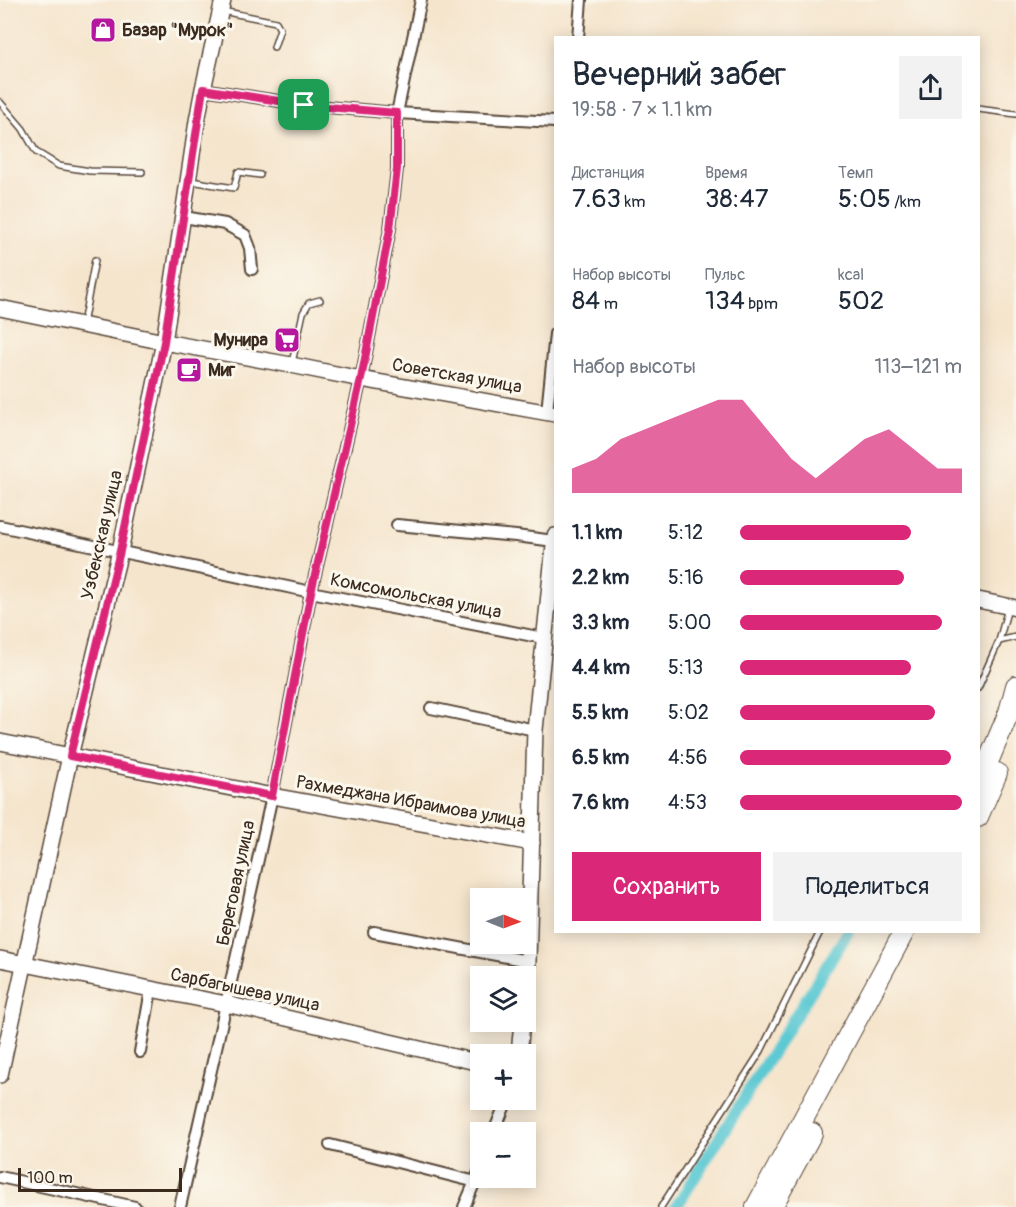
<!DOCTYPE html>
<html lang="ru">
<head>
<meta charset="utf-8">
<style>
	body { margin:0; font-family:Pangolin,sans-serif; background:#f2f2f3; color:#1f2937; height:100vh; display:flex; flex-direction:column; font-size:22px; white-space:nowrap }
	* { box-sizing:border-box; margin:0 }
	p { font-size:20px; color:#747a83 }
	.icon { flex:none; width:33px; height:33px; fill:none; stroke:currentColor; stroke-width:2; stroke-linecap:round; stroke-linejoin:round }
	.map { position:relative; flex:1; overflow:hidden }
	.sheet { position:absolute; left:554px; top:36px; width:426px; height:897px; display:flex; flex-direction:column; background:#fff; border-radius:0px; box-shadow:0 3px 15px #0003 }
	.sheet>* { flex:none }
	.needle { width:39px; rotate:91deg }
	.buttons { position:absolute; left:470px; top:888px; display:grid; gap:12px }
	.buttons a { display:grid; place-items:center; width:66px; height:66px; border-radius:0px; background:#fff; box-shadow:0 3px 15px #0003; font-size:30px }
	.scale { position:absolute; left:18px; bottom:15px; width:164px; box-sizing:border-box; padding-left:6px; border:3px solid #3b2a1e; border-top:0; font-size:16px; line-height:21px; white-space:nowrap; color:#3b2a1e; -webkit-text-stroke:4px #fbf7ec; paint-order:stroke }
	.pin { position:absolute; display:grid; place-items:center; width:51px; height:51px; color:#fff; margin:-26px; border-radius:12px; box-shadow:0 3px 9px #0006 }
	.round { display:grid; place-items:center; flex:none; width:63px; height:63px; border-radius:0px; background:#f2f2f3 }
	.head { display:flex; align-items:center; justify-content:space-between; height:102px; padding:0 18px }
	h1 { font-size:33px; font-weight:600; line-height:45px }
	.figures { display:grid; grid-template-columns:repeat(3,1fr); gap:9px; height:102px; padding:6px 18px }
	.figures div { display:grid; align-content:center }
	.figures b { font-size:26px; font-weight:600 }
	.figures small { font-size:16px; font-weight:400 }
	.figures p { font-size:16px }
	.chart { height:168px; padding:12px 18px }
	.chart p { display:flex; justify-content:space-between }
	.chart svg { width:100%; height:108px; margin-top:6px; fill:#db2777; opacity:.7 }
	.button { display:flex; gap:12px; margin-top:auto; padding:12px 18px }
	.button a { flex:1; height:69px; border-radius:0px; background:#db2777; color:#fff; font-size:24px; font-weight:600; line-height:69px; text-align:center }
	.button a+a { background:#f2f2f3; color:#1f2937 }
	ul { padding:0 18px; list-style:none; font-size:20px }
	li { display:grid; grid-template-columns:96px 72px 1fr; align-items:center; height:45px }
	li i { height:15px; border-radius:8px; background:#db2777 }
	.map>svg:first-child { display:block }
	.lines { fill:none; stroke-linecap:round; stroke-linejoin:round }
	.canal { stroke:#5dc9d3; stroke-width:12 }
	.lane-casing { stroke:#574638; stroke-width:8 }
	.street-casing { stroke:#574638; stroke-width:14 }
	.secondary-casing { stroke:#574638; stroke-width:18 }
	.highway-casing { stroke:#574638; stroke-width:22 }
	.lane { stroke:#fff; stroke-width:5 }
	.street { stroke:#fff; stroke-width:10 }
	.secondary { stroke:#fff; stroke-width:15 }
	.highway { stroke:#fff; stroke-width:20 }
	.route-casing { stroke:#fff; stroke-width:12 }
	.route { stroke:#db2777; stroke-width:8 }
	.labels { text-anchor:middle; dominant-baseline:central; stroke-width:6; stroke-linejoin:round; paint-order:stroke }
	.poi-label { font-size:18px; font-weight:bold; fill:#3b2a1e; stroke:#fbf7ec; text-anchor:start }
	.street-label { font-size:18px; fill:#3b2a1e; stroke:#fbf7ec }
</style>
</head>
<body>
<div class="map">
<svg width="1016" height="1207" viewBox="0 0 1016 1207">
	<rect width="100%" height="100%" fill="#fbf7ec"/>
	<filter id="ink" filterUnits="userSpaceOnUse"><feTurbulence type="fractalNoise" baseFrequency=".0167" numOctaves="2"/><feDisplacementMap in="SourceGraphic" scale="12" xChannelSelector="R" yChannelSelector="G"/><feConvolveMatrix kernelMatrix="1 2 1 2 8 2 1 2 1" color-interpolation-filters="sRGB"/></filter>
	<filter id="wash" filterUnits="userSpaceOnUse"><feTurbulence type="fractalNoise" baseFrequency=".008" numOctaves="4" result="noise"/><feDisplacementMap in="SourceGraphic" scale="24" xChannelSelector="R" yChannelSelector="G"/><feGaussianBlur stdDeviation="1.35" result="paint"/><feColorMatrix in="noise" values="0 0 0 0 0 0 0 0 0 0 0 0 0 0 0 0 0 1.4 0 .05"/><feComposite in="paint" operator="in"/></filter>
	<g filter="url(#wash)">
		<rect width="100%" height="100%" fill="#f5e5cd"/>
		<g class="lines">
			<path class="canal" d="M676 1207 848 932"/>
		</g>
	</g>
	<g filter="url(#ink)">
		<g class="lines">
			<g class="lane-casing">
				<g id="lane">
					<path d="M222 11 276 22 280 29 274 47"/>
					<path d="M0 102 23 129 36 152 59 166 90 171 142 172"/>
					<path d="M978 109 1016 114"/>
					<path d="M191 181 234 188 238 172 260 175"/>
					<path d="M83 324 95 260"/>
					<path d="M292 363 303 313 309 303 320 300"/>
					<path d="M999 641 1008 608"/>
					<path d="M978 688 999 641 1016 637"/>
					<path d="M661 1207 761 1051 820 932"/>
				</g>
			</g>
			<g class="street-casing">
				<g id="street">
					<path d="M578 38 581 0"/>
					<path d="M203 89 304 105 397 113 555 122"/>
					<path d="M184 217 225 224 245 235 250 248 252 269"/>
					<path d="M547 412 555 334"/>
					<path d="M397 525 516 536 554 541"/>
					<path d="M0 526 311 592 543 638"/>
					<path d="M431 708 535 730"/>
					<path d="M374 932 528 961"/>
					<path d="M140 1052 151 990"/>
					<path d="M494 1132 507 1100"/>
					<path d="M330 1145 476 1182"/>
					<path d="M0 1177 135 1207"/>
					<path d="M180 1207 226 1004 272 796 311 592 361 379 390 229 397 169V113L421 0"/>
					<path d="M464 1207 480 1170"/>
				</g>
			</g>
			<g class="secondary-casing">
				<g id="secondary">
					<path d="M0 308 164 342 291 365 361 379 555 414"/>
					<path d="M978 600 1016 608"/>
					<path d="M0 742 272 796 532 843"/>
					<path d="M0 959 226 1004 480 1063"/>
					<path d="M525 992 528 961 535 730 555 536"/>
					<path d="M519 1054 522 1022"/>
					<path d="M0 1075 70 756 120 551 164 342 197 121 203 89 223 0"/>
				</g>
			</g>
			<g class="highway-casing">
				<g id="highway">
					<path d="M978 786 1009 712 1016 686"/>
					<path d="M978 817 997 773"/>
					<path d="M756 1207 904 932"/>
					<path d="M772 1207 812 1133"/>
				</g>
			</g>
			<use href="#lane" class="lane"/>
			<use href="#street" class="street"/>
			<use href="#secondary" class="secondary"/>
			<use href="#highway" class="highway"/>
		</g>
	</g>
	<g class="lines" filter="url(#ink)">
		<g class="route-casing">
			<path id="route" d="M203 89 304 105 397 113V169L390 229 361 379 311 592 272 796 70 756 120 551 164 342Z"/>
		</g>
		<use href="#route" class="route"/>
	</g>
	<defs>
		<g id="shop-square" transform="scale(1.35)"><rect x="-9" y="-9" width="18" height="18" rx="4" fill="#b5179e" stroke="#fbf7ec"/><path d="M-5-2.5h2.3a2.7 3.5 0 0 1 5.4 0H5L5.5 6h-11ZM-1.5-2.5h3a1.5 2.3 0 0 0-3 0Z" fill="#fff"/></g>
		<g id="supermarket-square" transform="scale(1.35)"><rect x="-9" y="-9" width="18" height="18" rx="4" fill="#b5179e" stroke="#fbf7ec"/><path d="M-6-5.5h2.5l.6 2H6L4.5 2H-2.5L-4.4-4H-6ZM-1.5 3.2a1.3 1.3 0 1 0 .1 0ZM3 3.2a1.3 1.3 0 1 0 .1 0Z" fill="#fff"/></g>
		<g id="cafe-square" transform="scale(1.35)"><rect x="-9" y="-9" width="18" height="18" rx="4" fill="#b5179e" stroke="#fbf7ec"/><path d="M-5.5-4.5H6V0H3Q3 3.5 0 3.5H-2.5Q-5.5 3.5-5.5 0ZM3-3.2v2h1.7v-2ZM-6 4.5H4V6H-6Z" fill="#fff"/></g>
	</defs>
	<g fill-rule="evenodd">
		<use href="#shop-square" x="103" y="30"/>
		<use href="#supermarket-square" x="287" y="340"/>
		<use href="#cafe-square" x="189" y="370"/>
	</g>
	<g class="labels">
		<g class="poi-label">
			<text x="122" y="30">Базар "Мурок"</text>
			<text x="268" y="340" text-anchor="end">Мунира</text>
			<text x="208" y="370">Миг</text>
		</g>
		<g class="street-label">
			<text transform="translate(457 376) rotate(10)">Советская улица</text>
			<text transform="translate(102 535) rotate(-77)">Узбекская улица</text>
			<text transform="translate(416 596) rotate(11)">Комсомольская улица</text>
			<text transform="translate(411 802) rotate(10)">Рахмеджана Ибраимова улица</text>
			<text transform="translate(236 883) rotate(-78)">Береговая улица</text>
			<text transform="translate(245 990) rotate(12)">Сарбагышева улица</text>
		</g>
	</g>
</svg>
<div class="buttons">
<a><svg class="needle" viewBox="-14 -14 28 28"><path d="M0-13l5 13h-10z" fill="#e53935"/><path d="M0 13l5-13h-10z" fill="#747a83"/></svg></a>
<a><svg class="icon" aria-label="layers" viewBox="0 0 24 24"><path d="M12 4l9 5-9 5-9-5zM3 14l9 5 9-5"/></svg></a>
<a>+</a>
<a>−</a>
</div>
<div class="scale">100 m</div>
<div class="pin" style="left:304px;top:105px;background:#1e9e55"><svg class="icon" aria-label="arrive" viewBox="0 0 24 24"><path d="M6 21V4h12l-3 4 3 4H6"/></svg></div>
<section class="sheet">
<div class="head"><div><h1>Вечерний забег</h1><p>19:58 · 7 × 1.1 km</p></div><a class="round"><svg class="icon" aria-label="share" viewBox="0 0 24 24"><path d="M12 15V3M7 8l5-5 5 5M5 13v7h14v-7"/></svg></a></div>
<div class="figures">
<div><p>Дистанция</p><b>7.63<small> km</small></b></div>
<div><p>Время</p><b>38:47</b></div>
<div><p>Темп</p><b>5:05<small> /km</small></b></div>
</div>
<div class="figures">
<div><p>Набор высоты</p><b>84<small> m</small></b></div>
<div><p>Пульс</p><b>134<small> bpm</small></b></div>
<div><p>kcal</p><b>502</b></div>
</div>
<div class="chart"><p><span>Набор высоты</span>113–121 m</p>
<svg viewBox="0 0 160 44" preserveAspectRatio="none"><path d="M0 44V34L10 30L20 22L30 18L40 14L50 10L60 6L70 6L80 18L90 30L100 38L110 30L120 22L130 18L140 26L150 34L160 34V44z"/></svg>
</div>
<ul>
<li><b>1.1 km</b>5:12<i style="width:77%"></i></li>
<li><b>2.2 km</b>5:16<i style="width:74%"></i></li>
<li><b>3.3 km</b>5:00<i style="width:91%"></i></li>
<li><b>4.4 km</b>5:13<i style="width:77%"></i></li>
<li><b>5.5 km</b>5:02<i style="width:88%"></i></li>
<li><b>6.5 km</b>4:56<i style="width:95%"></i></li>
<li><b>7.6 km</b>4:53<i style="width:100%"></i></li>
</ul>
<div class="button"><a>Сохранить</a><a>Поделиться</a></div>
</section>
</div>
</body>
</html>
